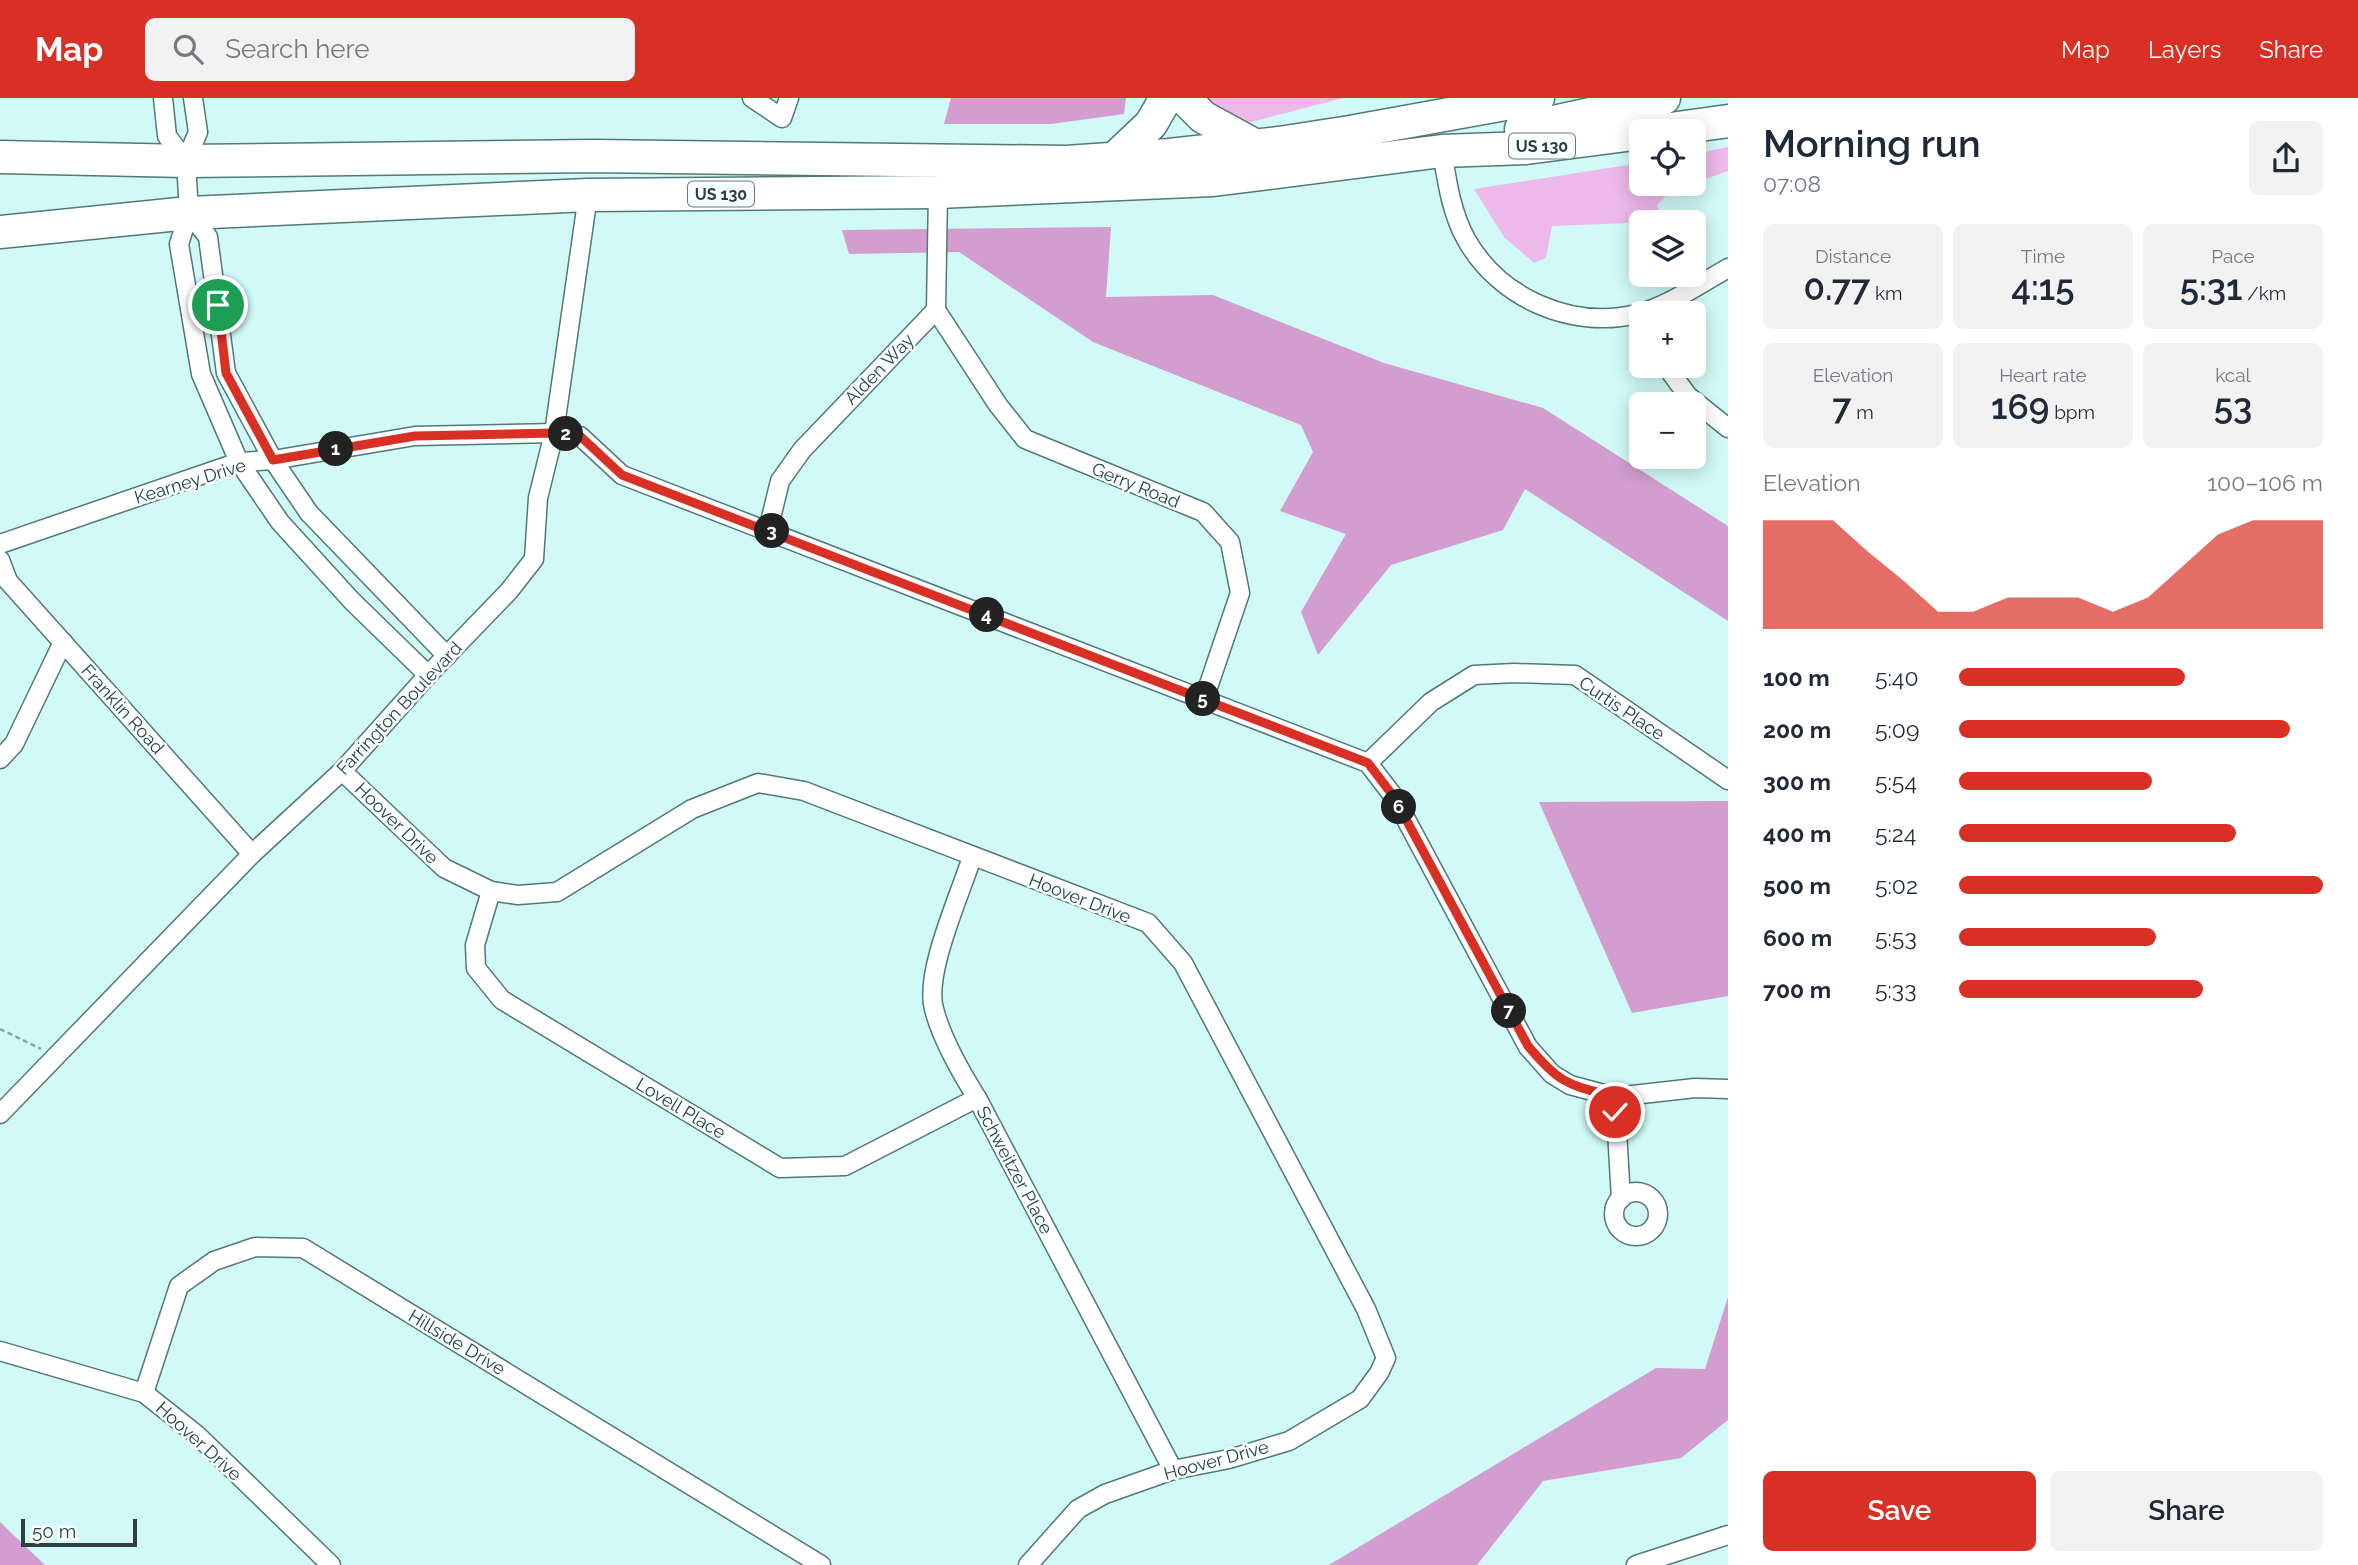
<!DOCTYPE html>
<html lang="en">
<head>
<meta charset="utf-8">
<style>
	body { margin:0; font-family:Raleway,sans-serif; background:#f2f2f3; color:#1f2937; height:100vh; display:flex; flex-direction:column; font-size:26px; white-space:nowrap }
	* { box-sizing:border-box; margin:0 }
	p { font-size:23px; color:#747a83 }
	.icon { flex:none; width:38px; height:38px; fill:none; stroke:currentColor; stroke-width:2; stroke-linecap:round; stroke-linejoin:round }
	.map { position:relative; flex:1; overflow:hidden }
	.drawer { display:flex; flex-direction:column; background:#fff; width:630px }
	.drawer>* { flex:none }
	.tools { position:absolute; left:1629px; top:21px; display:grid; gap:14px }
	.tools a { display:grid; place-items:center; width:77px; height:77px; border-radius:10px; background:#fff; box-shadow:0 4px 18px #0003; font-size:35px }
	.scale { position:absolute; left:21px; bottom:18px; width:116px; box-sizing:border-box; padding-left:7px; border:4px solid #2f3f3f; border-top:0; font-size:19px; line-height:24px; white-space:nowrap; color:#2f3f3f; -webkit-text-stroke:5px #f6fefe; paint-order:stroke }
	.pin { position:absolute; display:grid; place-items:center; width:60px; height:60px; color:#fff; margin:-30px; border:4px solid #fff; border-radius:50%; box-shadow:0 2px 7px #0007 }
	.km { position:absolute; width:35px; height:35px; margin:-18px; border-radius:50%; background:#222; color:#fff; font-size:19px; line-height:35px; text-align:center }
	.round { display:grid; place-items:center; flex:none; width:74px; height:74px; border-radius:10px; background:#f2f2f3 }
	.overview { display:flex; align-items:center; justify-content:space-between; height:119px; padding:0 35px }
	h1 { font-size:38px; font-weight:600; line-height:52px }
	.metrics { display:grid; grid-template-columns:repeat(3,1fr); gap:10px; height:119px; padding:7px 35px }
	.metrics div { display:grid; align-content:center; border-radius:10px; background:#f2f2f3; text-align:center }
	.metrics b { font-size:35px; font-weight:600 }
	.metrics small { font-size:19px; font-weight:400 }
	.metrics p { font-size:19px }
	.chart { height:196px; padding:14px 35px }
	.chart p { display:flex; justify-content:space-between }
	.chart svg { width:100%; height:126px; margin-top:7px; fill:#d93025; opacity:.7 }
	.button { display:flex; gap:14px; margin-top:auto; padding:14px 35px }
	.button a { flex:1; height:80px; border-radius:10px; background:#d93025; color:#fff; font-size:28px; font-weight:600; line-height:80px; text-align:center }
	.button a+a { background:#f2f2f3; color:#1f2937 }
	ul { padding:0 35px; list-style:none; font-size:23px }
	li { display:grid; grid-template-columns:112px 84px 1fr; align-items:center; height:52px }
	li i { height:18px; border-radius:9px; background:#d93025 }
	header { display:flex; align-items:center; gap:42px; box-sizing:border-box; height:98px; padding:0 35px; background:#d93025; color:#fff }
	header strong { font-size:33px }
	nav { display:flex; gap:38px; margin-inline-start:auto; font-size:24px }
	.search { width:490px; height:63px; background:#f2f2f3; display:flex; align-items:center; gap:18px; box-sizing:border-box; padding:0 24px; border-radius:10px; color:#747a83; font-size:26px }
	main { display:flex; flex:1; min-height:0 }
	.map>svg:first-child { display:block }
	.green { fill:#edb8ea }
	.forest { fill:#d39dd0 }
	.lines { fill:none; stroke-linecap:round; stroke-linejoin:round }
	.street-casing { stroke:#527877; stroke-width:21 }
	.highway-casing { stroke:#527877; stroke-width:35 }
	.path { stroke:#87a4a3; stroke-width:2.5; stroke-dasharray:5 3.5; stroke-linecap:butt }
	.street { stroke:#fff; stroke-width:18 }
	.highway { stroke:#fff; stroke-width:32 }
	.route-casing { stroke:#fff; stroke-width:14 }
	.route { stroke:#d93025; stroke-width:9 }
	.labels { text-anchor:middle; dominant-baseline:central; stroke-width:5; stroke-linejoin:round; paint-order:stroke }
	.shield { fill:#f6fefe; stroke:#6b7878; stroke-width:2 }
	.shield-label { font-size:16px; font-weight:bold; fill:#2f3f3f }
	.street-label { font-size:18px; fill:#2f3f3f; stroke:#f6fefe }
</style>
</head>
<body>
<header>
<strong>Map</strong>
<div class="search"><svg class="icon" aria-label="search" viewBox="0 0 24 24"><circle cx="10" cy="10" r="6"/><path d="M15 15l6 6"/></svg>Search here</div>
<nav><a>Map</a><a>Layers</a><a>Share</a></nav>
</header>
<main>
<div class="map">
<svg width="1728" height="1467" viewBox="0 0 1728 1467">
	<rect width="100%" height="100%" fill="#d0f9f7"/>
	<g class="green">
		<path d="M1197 0H1343L1236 28Z"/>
		<path d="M1728 49V73L1694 85V56Z"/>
		<path d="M1641 65 1642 86H1692L1671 93 1657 107 1663 124H1642L1641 139 1629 125 1552 128 1546 160 1534 165 1504 139 1474 91Z"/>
	</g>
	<g class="forest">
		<path d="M951 0H1126L1124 16 1051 26H944Z"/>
		<path d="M1111 129 1106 199 1213 197 1384 265 1543 310 1728 428V523L1525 391 1503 432 1391 467 1318 557 1301 514 1346 436 1280 413 1313 354 1301 327 1093 244 959 154 849 156 842 132Z"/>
		<path d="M1728 703V898L1632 915 1539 704Z"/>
		<path d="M1728 1199V1322L1681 1360 1543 1383 1477 1467H1329L1656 1270 1705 1271Z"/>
		<path d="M0 1424 45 1467H0Z"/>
	</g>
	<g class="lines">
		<g class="street-casing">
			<g id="street">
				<path d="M163 0 167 38 186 63"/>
				<path d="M193 0 198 34 186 63 189 115 179 146 201 276 239 364 280 424 352 503 428 577"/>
				<path d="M752 0 782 20 789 0"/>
				<path d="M1442 53C1447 83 1451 114 1466 141 1499 200 1571 232 1637 216 1668 208 1700 186 1728 170"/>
				<path d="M189 115 208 139 226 275 273 362 309 415 447 558"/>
				<path d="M936 212 998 307 1025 341 1203 414 1230 444 1240 495 1204 601"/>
				<path d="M1666 268 1688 298 1728 330"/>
				<path d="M768 432 780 383 802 352 936 212 938 94"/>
				<path d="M0 446 239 364 273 362 415 338 554 335 580 338 622 377 1368 665 1394 699 1528 949 1552 976 1570 987 1615 999 1695 990 1728 991"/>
				<path d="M0 462 8 483 252 756"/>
				<path d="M0 661 14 646 63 544"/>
				<path d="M1368 665 1431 604 1474 577 1514 575 1575 577 1728 682"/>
				<path d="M342 673 444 770 491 793 518 797 557 794 692 711 758 685 804 693 1148 825 1183 865 1366 1211 1386 1260 1379 1275 1360 1301 1289 1343 1229 1361 1173 1372 1105 1396 1078 1411 1028 1467"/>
				<path d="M972 759C960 797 924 875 934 911 942 942 960 973 977 1000L1173 1372"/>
				<path d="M491 793 475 847 476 870 502 902 780 1070 845 1068 977 1000"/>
				<path d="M1615 999 1621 1101"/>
				<path d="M0 1016 252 756 342 673 428 577 509 493 534 461 538 400 554 335 588 97"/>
				<circle cx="1636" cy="1116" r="22"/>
				<path d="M0 1253 144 1295 197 1337 331 1467"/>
				<path d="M144 1295 179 1188 214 1163 255 1149 303 1150 821 1467"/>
				<path d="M1636 1467 1728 1437"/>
			</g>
		</g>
		<g class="highway-casing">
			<g id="highway">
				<path d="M1184 0 1203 19 1256 48"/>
				<path d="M1521 31 1664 0"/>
				<path d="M1656 33 1728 23"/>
				<path d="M0 59 186 63 594 58 1066 64 1169 57 1279 45 1350 34 1538 0"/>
				<path d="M1114 61 1151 26 1166 0"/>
				<path d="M0 134 189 115 588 97 938 94 1213 82 1442 53 1526 50 1642 35"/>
			</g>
		</g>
		<path class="path" d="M0 931 41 951"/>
		<use href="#street" class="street"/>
		<use href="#highway" class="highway"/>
	</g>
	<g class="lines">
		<g class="route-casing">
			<path id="route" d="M218 207 226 275 273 362 415 338 554 335 580 338 622 377 1368 665 1394 699 1528 948C1561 987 1567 986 1615 999V1014"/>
		</g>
		<use href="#route" class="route"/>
	</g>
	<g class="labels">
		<g class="shield">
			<rect x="1509" y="35.5" width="66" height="25" rx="5"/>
			<rect x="688" y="83.5" width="66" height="25" rx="5"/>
		</g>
		<g class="shield-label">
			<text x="1542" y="48">US 130</text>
			<text x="721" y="96">US 130</text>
		</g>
		<g class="street-label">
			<text transform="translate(879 271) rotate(-46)">Alden Way</text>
			<text transform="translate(190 383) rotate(-17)">Kearney Drive</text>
			<text transform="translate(1136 387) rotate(22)">Gerry Road</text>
			<text transform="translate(399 610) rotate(-47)">Farrington Boulevard</text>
			<text transform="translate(1622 610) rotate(34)">Curtis Place</text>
			<text transform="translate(123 611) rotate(48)">Franklin Road</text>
			<text transform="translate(397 725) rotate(44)">Hoover Drive</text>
			<text transform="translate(1080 800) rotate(21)">Hoover Drive</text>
			<text transform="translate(681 1010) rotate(31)">Lovell Place</text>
			<text transform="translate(1015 1072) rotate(62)">Schweitzer Place</text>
			<text transform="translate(457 1244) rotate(31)">Hillside Drive</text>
			<text transform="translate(199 1343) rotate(42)">Hoover Drive</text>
			<text transform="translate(1216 1362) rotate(-15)">Hoover Drive</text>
		</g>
	</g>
</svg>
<div class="tools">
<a><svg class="icon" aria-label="locate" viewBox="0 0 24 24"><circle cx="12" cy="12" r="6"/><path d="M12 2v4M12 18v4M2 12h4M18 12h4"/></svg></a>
<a><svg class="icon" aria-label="layers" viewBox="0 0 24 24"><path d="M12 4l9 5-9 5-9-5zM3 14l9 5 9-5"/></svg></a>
<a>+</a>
<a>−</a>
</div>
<div class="scale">50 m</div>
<div class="pin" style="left:218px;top:207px;background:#1e9e55"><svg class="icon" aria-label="arrive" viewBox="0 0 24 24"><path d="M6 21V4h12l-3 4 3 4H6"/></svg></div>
<div class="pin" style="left:1615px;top:1014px;background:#d93025"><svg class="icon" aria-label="check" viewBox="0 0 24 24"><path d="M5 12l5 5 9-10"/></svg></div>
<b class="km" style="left:336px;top:351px">1</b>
<b class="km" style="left:566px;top:336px">2</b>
<b class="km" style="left:772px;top:433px">3</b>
<b class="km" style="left:987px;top:517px">4</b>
<b class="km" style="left:1203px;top:601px">5</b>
<b class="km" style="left:1399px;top:709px">6</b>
<b class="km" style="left:1509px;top:913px">7</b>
</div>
<section class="drawer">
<div class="overview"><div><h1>Morning run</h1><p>07:08</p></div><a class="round"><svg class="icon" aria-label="share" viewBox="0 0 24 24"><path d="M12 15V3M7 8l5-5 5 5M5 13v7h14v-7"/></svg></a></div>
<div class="metrics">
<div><p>Distance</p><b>0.77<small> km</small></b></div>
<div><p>Time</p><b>4:15</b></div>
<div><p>Pace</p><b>5:31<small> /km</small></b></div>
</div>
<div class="metrics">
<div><p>Elevation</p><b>7<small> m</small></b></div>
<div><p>Heart rate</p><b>169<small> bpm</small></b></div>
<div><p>kcal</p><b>53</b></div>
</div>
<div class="chart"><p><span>Elevation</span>100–106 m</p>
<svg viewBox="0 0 160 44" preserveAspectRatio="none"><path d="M0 44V6L10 6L20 6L30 17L40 27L50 38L60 38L70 33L80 33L90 33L100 38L110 33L120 22L130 11L140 6L150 6L160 6V44z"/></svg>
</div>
<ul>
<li><b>100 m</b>5:40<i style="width:62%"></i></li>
<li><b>200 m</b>5:09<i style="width:91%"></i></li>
<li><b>300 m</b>5:54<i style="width:53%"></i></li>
<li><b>400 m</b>5:24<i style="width:76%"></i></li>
<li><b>500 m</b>5:02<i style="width:100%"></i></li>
<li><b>600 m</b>5:53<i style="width:54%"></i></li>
<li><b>700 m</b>5:33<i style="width:67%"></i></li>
</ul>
<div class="button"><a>Save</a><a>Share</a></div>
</section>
</main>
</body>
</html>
